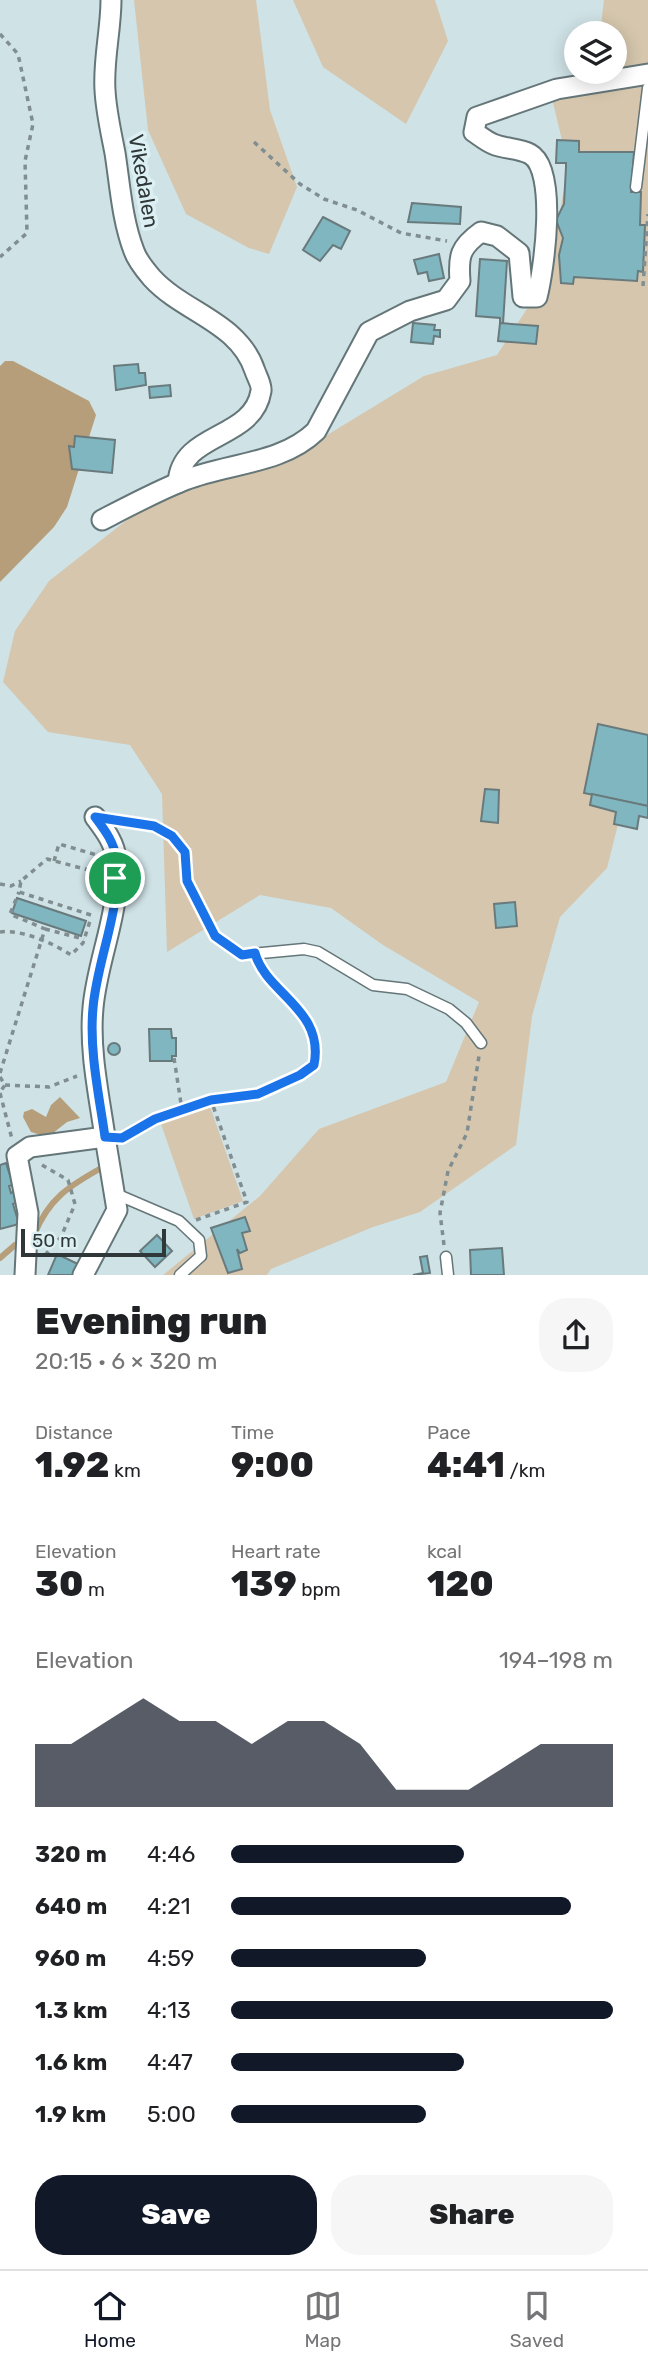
<!DOCTYPE html>
<html lang="en">
<head>
<meta charset="utf-8">
<style>
	body { margin:0; font-family:Rubik,sans-serif; background:#f6f6f6; color:#202124; height:100vh; display:flex; flex-direction:column; font-size:26px; white-space:nowrap }
	* { box-sizing:border-box; margin:0 }
	p { font-size:23px; color:#757577 }
	.icon { flex:none; width:38px; height:38px; fill:none; stroke:currentColor; stroke-width:2; stroke-linecap:round; stroke-linejoin:round }
	.map { position:relative; height:1275px; overflow:hidden }
	.details { display:flex; flex-direction:column; background:#fff; flex:1 }
	.details>* { flex:none }
	.controls { position:absolute; left:564px; top:21px; display:grid; gap:14px }
	.controls a { display:grid; place-items:center; width:63px; height:63px; border-radius:50%; background:#fff; box-shadow:0 4px 18px #0003; font-size:35px }
	.scale { position:absolute; left:21px; bottom:18px; width:145px; box-sizing:border-box; padding-left:7px; border:4px solid #2f3738; border-top:0; font-size:19px; line-height:24px; white-space:nowrap; color:#2f3738; -webkit-text-stroke:5px #dcf0f3; paint-order:stroke }
	.pin { position:absolute; display:grid; place-items:center; width:60px; height:60px; color:#fff; margin:-30px; border:4px solid #fff; border-radius:50%; box-shadow:0 2px 7px #0007 }
	.round { display:grid; place-items:center; flex:none; width:74px; height:74px; border-radius:28px; background:#f6f6f6 }
	.head { display:flex; align-items:center; justify-content:space-between; height:119px; padding:0 35px }
	h1 { font-size:38px; font-weight:800; line-height:52px }
	.metrics { display:grid; grid-template-columns:repeat(3,1fr); gap:10px; height:119px; padding:7px 35px }
	.metrics div { display:grid; align-content:center }
	.metrics b { font-size:35px; font-weight:800 }
	.metrics small { font-size:19px; font-weight:400 }
	.metrics p { font-size:19px }
	.chart { height:196px; padding:14px 35px }
	.chart p { display:flex; justify-content:space-between }
	.chart svg { width:100%; height:126px; margin-top:7px; fill:#111827; opacity:.7 }
	.primary-button { display:flex; gap:14px; margin-top:auto; padding:14px 35px }
	.primary-button a { flex:1; height:80px; border-radius:28px; background:#111827; color:#fff; font-size:28px; font-weight:800; line-height:80px; text-align:center }
	.primary-button a+a { background:#f6f6f6; color:#202124 }
	ul { padding:0 35px; list-style:none; font-size:23px }
	li { display:grid; grid-template-columns:112px 84px 1fr; align-items:center; height:52px }
	li i { height:18px; border-radius:9px; background:#111827 }
	.dock { display:flex; justify-content:space-around; align-items:center; height:98px; border-top:2px solid #e0e0e0; background:#fff; font-size:19px; color:#757577 }
	.dock a { display:grid; justify-items:center; gap:4px }
	.dock .current { color:#111827 }
	.map>svg:first-child { display:block }
	.green { fill:#d5c6ad }
	.water { fill:#b59e79 }
	.lines { fill:none; stroke-linecap:round; stroke-linejoin:round }
	.stream { stroke:#b59e79; stroke-width:6 }
	.building { fill:#80b6c0; stroke:#697a7d; stroke-width:2 }
	.lane-casing { stroke:#657679; stroke-width:13 }
	.street-casing { stroke:#657679; stroke-width:23 }
	.path { stroke:#818e91; stroke-width:3.5; stroke-dasharray:5 5; stroke-linecap:butt }
	.lane { stroke:#fff; stroke-width:10 }
	.street { stroke:#fff; stroke-width:19 }
	.route-casing { stroke:#fff; stroke-width:14 }
	.route { stroke:#1a73e8; stroke-width:9 }
	.labels { text-anchor:middle; dominant-baseline:central; stroke-width:7; stroke-linejoin:round; paint-order:stroke }
	.street-label { font-size:21px; fill:#2f3738; stroke:#dcf0f3 }
</style>
</head>
<body>
<div class="map">
<svg width="648" height="1275" viewBox="0 0 648 1275">
	<rect width="100%" height="100%" fill="#cfe2e6"/>
	<g class="green">
		<path d="M134 0H256L270 110 297 187 269 254 249 248 186 214 148 130Z"/>
		<path d="M293 0H435L448 41 406 124 323 67Z"/>
		<path d="M604 0H648V738L637 749 607 868 560 917 532 1016 516 1145 420 1212 373 1227 271 1269 267 1275H163L260 1196 319 1129 446 1082 479 1002 383 945 331 908 260 895 167 952 162 794 130 745 48 732 3 682 15 631 49 581 164 491 283 462 424 376 497 355 549 275 568 165 549 86 594 72H614V33H600Z"/>
		<path d="M209 1104 243 1201 194 1219 160 1121Z"/>
	</g>
	<g class="water">
		<path d="M5 361H13L89 401 96 415 67 507 54 527 0 582V366Z"/>
		<path d="M60 1097 80 1118 67 1122 48 1137 31 1132 23 1117 24 1112 32 1109 46 1117 51 1105Z"/>
	</g>
	<g class="lines">
		<g class="stream">
			<path d="M34 1235C49 1198 69 1186 103 1167"/>
			<path d="M0 1258 15 1245 23 1243"/>
		</g>
	</g>
	<g class="building">
		<path d="M557 140 579 141V152H634L631 192H641L640 225H645L643 272 638 271 637 281 574 277 573 284 561 283 559 255 563 238 556 220 564 204 566 167V163H556Z"/>
		<path d="M412 203 461 207 460 224 408 222Z"/>
		<path d="M323 217 350 231 341 249 333 245 320 261 303 250Z"/>
		<path d="M439 254 444 278 429 281 427 272 418 274 414 260Z"/>
		<path d="M480 259 507 261 503 324 500 323V318L476 316Z"/>
		<path d="M413 323 435 325 434 330H440V337L434 336 433 344 411 342Z"/>
		<path d="M500 323 538 326 536 344 498 341Z"/>
		<path d="M138 364 139 373H145L146 385 116 390 114 366Z"/>
		<path d="M170 385 171 396 150 398 149 387Z"/>
		<path d="M75 436 115 440 112 473 72 469 69 446 74 447Z"/>
		<path d="M598 724 648 735V806L584 793Z"/>
		<path d="M485 789 499 790 498 823 481 821Z"/>
		<path d="M592 794 648 806V818L639 816 637 829 614 824 616 812 590 805Z"/>
		<path d="M17 898 86 921 81 936 12 913Z"/>
		<path d="M515 902 517 926 496 928 494 904Z"/>
		<path d="M149 1029H171L172 1038H176V1056H172V1061H150Z"/>
		<circle cx="114" cy="1049" r="6"/>
		<path d="M6 1163 13 1185 9 1186 11 1193 15 1191 19 1202 13 1204 19 1224 0 1229V1165Z"/>
		<path d="M245 1217 250 1231 242 1233 247 1250 240 1253 237 1249 242 1269 228 1273 211 1228Z"/>
		<path d="M157 1235 172 1251 155 1267 140 1251Z"/>
		<path d="M502 1248 504 1275H471L470 1250Z"/>
		<path d="M57 1254 80 1265 76 1275H48Z"/>
		<path d="M427 1256 430 1273 413 1275 423 1273 420 1257Z"/>
	</g>
	<g class="lines">
		<g class="lane-casing">
			<g id="lane">
				<path d="M636 187 648 88"/>
				<path d="M95 817 154 826 172 836 185 851 187 881 215 936 242 955 304 949 318 952 373 985 407 989 449 1009 466 1023 481 1043"/>
				<path d="M116 1194 179 1221 199 1240 201 1256 180 1275"/>
				<path d="M446 1257 448 1275"/>
			</g>
		</g>
		<g class="street-casing">
			<g id="street">
				<path d="M111 0C111 30 103 60 105 90 106 111 111 132 115 153 120 185 122 220 134 251 137 260 146 271 152 278 184 313 239 322 255 371 257 377 262 385 261 391 253 441 181 431 178 483"/>
				<path d="M102 520C129 506 157 491 185 480 229 463 282 464 316 431L369 332 410 311 446 300 460 281C458 256 460 247 481 232L497 236 519 253 523 297H537C544 270 558 169 530 154 519 148 504 149 493 144 486 141 480 136 474 132L477 117 557 89 648 74"/>
				<path d="M95 817C104 829 115 843 116 859 122 909 97 959 93 1008 89 1050 99 1095 105 1137"/>
				<path d="M25 1275 28 1213 17 1156 30 1147 105 1137 117 1210 83 1275"/>
			</g>
		</g>
		<g class="path">
			<path d="M0 34 18 54 33 124 25 161 27 233 0 257"/>
			<path d="M254 142 300 184 324 199 357 210 401 233 447 241"/>
			<path d="M643 286 648 214"/>
			<path d="M54 861 59 844 97 855"/>
			<path d="M0 884 11 886 21 881"/>
			<path d="M91 915 19 892 21 881 47 859 100 873"/>
			<path d="M45 929 84 939"/>
			<path d="M0 932C21 929 53 943 71 955L83 943 90 921"/>
			<path d="M174 1058 182 1110"/>
			<path d="M0 1073 45 929 10 914 19 892"/>
			<path d="M0 1077 5 1085 0 1092"/>
			<path d="M5 1085 49 1087 77 1076"/>
			<path d="M0 1093 12 1139"/>
			<path d="M124 1137 155 1119 211 1100 258 1094 300 1075 314 1065C322 1025 286 993 259 966"/>
			<path d="M42 1165 68 1180 75 1204 61 1237 46 1254"/>
			<path d="M196 1220 247 1202 211 1100"/>
			<path d="M444 1245 440 1213 448 1171 467 1133 479 1056"/>
		</g>
		<use href="#lane" class="lane"/>
		<use href="#street" class="street"/>
	</g>
	<g class="lines">
		<g class="route-casing">
			<path id="route" d="M95 817 154 826 172 836 185 852 187 881 215 936 242 955 255 953C266 994 325 1009 314 1065L300 1075 258 1094 211 1100 155 1119 122 1138 105 1137C99 1095 89 1050 93 1008 97 959 122 909 116 859 115 843 104 829 95 817Z"/>
		</g>
		<use href="#route" class="route"/>
	</g>
	<g class="labels">
		<g class="street-label">
			<text transform="translate(144 181) rotate(80)">Vikedalen</text>
		</g>
	</g>
</svg>
<div class="controls">
<a><svg class="icon" aria-label="layers" viewBox="0 0 24 24"><path d="M12 4l9 5-9 5-9-5zM3 14l9 5 9-5"/></svg></a>
</div>
<div class="scale">50 m</div>
<div class="pin" style="left:115px;top:878px;background:#1e9e55"><svg class="icon" aria-label="arrive" viewBox="0 0 24 24"><path d="M6 21V4h12l-3 4 3 4H6"/></svg></div>
</div>
<section class="details">
<div class="head"><div><h1>Evening run</h1><p>20:15 · 6 × 320 m</p></div><a class="round"><svg class="icon" aria-label="share" viewBox="0 0 24 24"><path d="M12 15V3M7 8l5-5 5 5M5 13v7h14v-7"/></svg></a></div>
<div class="metrics">
<div><p>Distance</p><b>1.92<small> km</small></b></div>
<div><p>Time</p><b>9:00</b></div>
<div><p>Pace</p><b>4:41<small> /km</small></b></div>
</div>
<div class="metrics">
<div><p>Elevation</p><b>30<small> m</small></b></div>
<div><p>Heart rate</p><b>139<small> bpm</small></b></div>
<div><p>kcal</p><b>120</b></div>
</div>
<div class="chart"><p><span>Elevation</span>194–198 m</p>
<svg viewBox="0 0 160 44" preserveAspectRatio="none"><path d="M0 44V22L10 22L20 14L30 6L40 14L50 14L60 22L70 14L80 14L90 22L100 38L110 38L120 38L130 30L140 22L150 22L160 22V44z"/></svg>
</div>
<ul>
<li><b>320 m</b>4:46<i style="width:61%"></i></li>
<li><b>640 m</b>4:21<i style="width:89%"></i></li>
<li><b>960 m</b>4:59<i style="width:51%"></i></li>
<li><b>1.3 km</b>4:13<i style="width:100%"></i></li>
<li><b>1.6 km</b>4:47<i style="width:61%"></i></li>
<li><b>1.9 km</b>5:00<i style="width:51%"></i></li>
</ul>
<div class="primary-button"><a>Save</a><a>Share</a></div>
</section>
<nav class="dock">
<a class="current"><svg class="icon" aria-label="home" viewBox="0 0 24 24"><path d="M3 11l9-7 9 7M6 9v11h12V9"/></svg>Home</a>
<a><svg class="icon" aria-label="map" viewBox="0 0 24 24"><path d="M3 6l6-2 6 2 6-2v14l-6 2-6-2-6 2zM9 4v14M15 6v14"/></svg>Map</a>
<a><svg class="icon" aria-label="saved" viewBox="0 0 24 24"><path d="M7 4h10v16l-5-4-5 4z"/></svg>Saved</a>
</nav>
</body>
</html>
